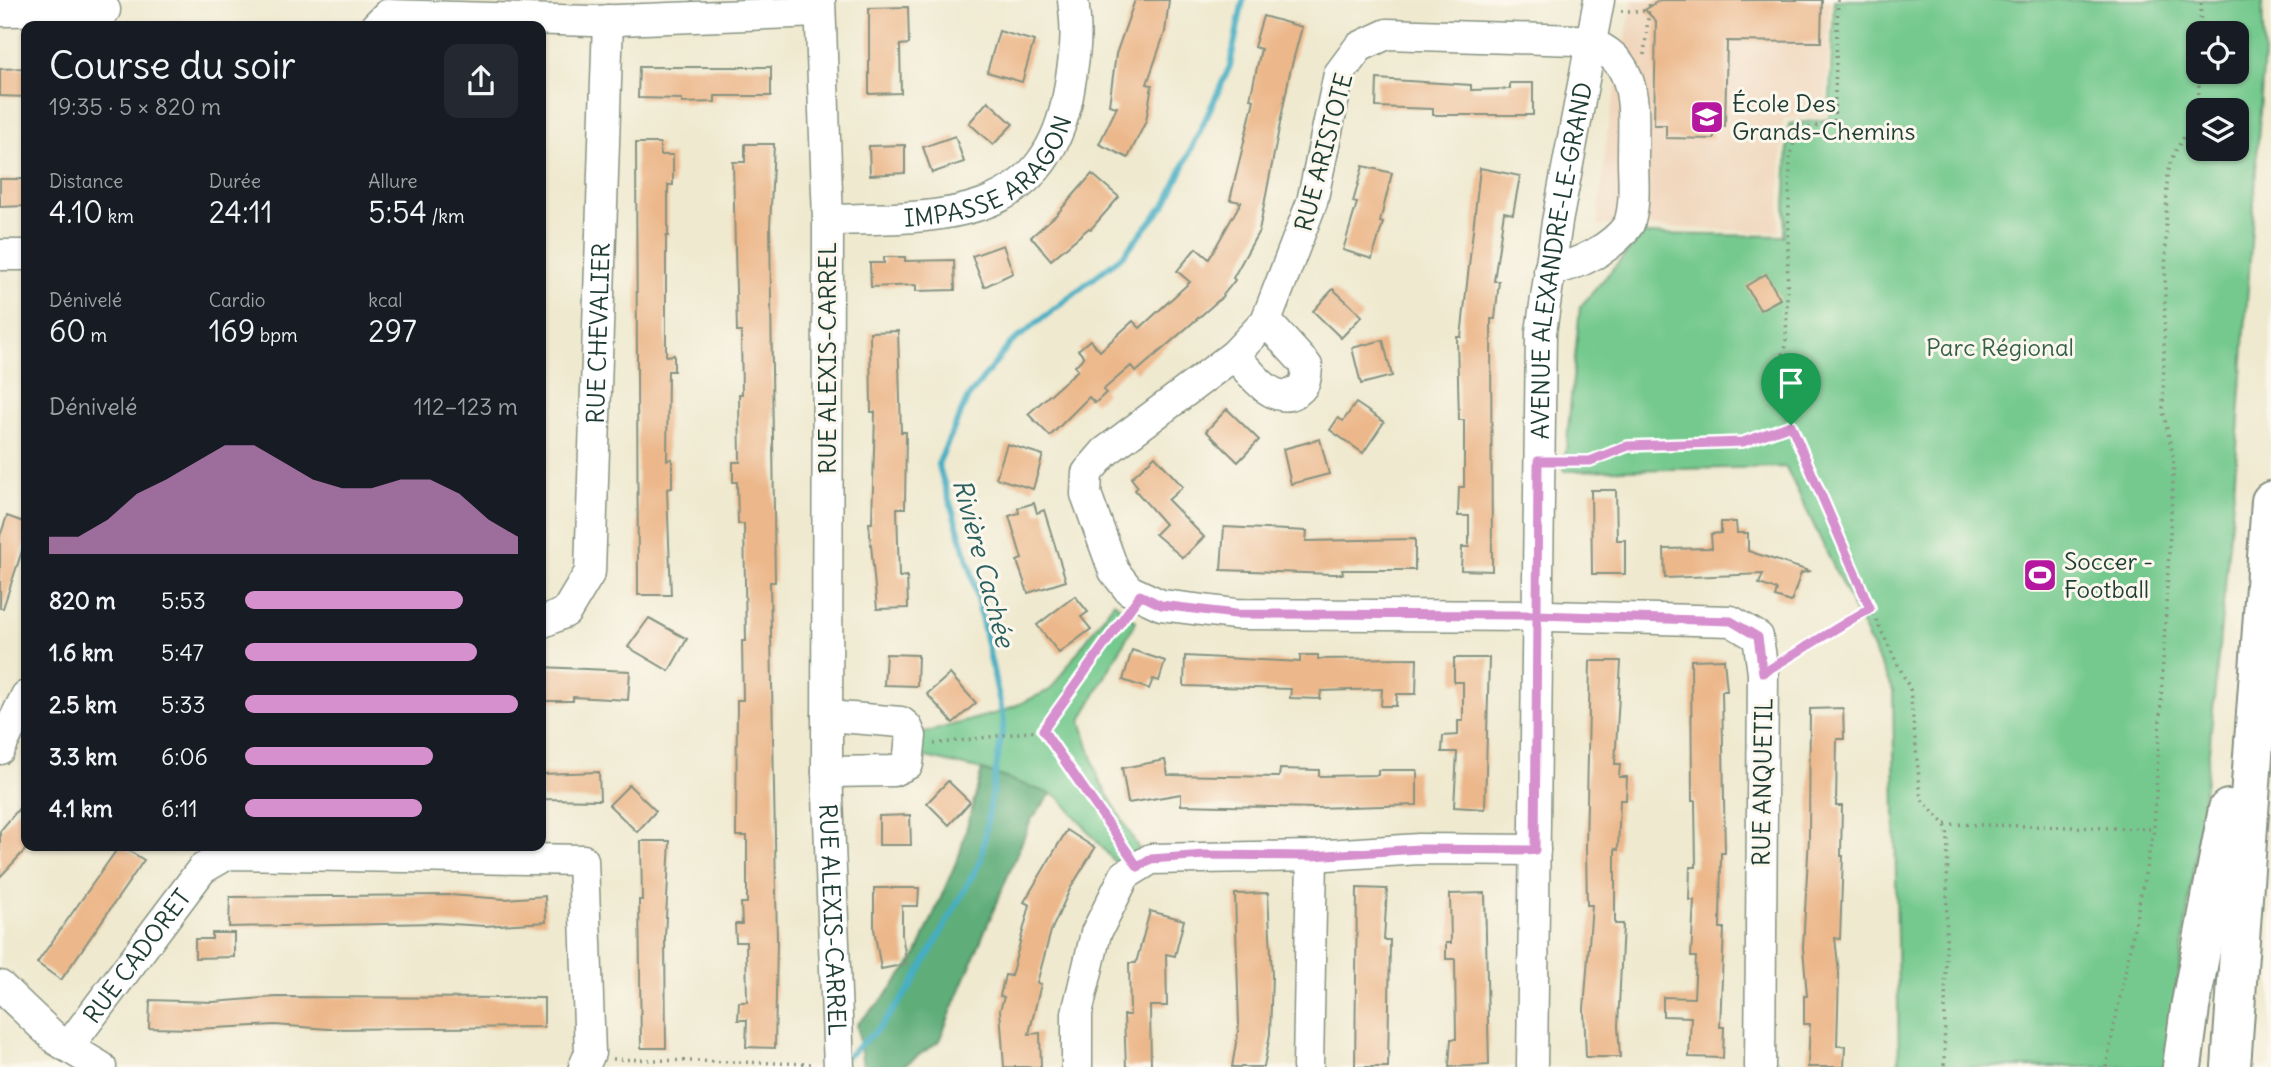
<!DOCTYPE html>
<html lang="fr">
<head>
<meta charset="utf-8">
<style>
	body { margin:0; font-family:Delius,sans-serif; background:#242831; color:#f1f3f6; height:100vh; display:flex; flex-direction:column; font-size:26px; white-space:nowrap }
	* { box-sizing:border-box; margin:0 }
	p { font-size:23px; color:#9ea1a6 }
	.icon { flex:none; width:38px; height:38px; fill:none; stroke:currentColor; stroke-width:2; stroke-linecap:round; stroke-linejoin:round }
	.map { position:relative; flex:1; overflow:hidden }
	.drawer { position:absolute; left:21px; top:21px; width:525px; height:830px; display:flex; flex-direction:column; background:#171b24; border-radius:14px; box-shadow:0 2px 5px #0004 }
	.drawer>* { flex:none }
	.fabs { position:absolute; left:2186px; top:21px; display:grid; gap:14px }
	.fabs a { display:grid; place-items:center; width:63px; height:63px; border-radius:14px; background:#171b24; box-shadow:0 2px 5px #0004; font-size:35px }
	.pin { position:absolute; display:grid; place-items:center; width:60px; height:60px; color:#fff; margin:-72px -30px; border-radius:50% 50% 50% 0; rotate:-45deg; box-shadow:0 0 7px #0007 }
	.pin .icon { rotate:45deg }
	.round { display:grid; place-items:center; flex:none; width:74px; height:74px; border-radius:14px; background:#242831 }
	.headline { display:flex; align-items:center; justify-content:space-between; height:119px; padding:0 28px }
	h1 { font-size:38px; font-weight:600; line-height:52px }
	.metrics { display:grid; grid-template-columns:repeat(3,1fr); gap:10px; height:119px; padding:7px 28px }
	.metrics div { display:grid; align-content:center }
	.metrics b { font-size:30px; font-weight:600 }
	.metrics small { font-size:19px; font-weight:400 }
	.metrics p { font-size:19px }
	.chart { height:196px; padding:14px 28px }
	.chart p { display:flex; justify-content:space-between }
	.chart svg { width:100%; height:126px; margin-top:7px; fill:#d690ce; opacity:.7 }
	ul { padding:0 28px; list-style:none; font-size:23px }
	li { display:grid; grid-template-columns:112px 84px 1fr; align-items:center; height:52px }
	li i { height:18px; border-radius:9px; background:#d690ce }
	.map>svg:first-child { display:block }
	.built { fill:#f0d6bc }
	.green { fill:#74c98e; stroke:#4a8361; stroke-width:2; fill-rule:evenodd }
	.forest { fill:#5fad79; stroke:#3f7556; stroke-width:2 }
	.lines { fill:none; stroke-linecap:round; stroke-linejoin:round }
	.stream { stroke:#44aec3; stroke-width:6 }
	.building { fill:#ecb78a }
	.minor-casing { stroke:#879382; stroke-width:33 }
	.highway-casing { stroke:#879382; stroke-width:42 }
	.path { stroke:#879382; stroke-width:3.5; stroke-dasharray:2 5; stroke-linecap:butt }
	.minor { stroke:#fff; stroke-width:30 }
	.highway { stroke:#fff; stroke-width:38 }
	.route-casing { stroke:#fff; stroke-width:14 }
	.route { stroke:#d690ce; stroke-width:9 }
	.labels { text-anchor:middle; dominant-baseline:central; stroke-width:6; stroke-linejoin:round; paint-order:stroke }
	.poi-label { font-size:24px; fill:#1f3d34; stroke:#fbf7ec; text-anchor:start }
	.street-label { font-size:24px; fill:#1f3d34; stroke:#fbf7ec }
	.park-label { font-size:24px; fill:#34604a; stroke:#fbf7ec }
	.water-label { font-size:26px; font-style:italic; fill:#2a5f5f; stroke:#fbf7ec }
</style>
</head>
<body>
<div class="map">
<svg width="2271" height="1067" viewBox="0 0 2271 1067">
	<rect width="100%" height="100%" fill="#fbf7ec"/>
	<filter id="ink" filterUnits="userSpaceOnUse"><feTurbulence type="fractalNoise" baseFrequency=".0143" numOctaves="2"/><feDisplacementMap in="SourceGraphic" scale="14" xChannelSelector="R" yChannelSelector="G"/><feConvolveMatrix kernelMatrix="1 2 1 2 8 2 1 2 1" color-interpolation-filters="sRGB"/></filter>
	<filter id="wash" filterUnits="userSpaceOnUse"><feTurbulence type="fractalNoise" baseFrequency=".00686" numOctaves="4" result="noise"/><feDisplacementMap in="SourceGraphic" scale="28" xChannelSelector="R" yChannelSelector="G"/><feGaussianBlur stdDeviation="1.57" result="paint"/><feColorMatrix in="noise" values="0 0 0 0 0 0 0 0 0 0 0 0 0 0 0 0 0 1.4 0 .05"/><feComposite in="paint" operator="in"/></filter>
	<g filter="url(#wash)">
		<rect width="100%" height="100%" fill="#efe9cf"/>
		<path class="built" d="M1633 0H1830L1825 116 1783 119 1779 232 1597 225 1608 129Z"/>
		<g class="green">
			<path d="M1834 0H2262L2264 54 2234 491 2207 772 2166 1067H1899L1893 691 1786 467 1564 471 1580 307 1643 234 1784 236 1789 124 1829 119ZM2198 33H2236V72H2198ZM2198 110H2236V149H2198Z"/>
			<path d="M1114 602 1136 621 1081 720 1099 780 1139 849 1117 865 1059 797 982 770 917 755 912 736 1004 711 1050 690Z"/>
		</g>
		<path class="forest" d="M982 770 1051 794 1031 820 939 1041 902 1067H863L857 1024 883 999 915 958 960 853Z"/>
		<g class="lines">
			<path class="stream" d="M848 1056 881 1026 911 987 981 860 1004 721 971 570 938 464 967 399 1010 344 1123 255 1167 202 1230 66 1243 0"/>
		</g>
		<g id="blocks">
			<g class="building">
				<path d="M1135 0H1169L1165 32 1147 84 1152 85 1146 121 1128 158 1099 144 1117 107 1109 105 1116 54Z"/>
				<path d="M1660 0H1822L1821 42 1727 41 1725 126H1714V139L1666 138V125H1654L1656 21 1645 10Z"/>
				<path d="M908 7 909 44 900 45 901 93 869 94V8Z"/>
				<path d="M1263 16 1302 27 1290 72 1259 231 1233 278 1235 280 1220 299 1136 372 1131 366 1103 390 1106 393 1095 403 1089 397 1050 436 1028 414 1078 370 1075 366 1084 357 1078 350 1090 340 1100 351 1133 321 1140 328 1190 282 1177 271 1196 248 1209 259 1241 202 1230 200 1254 100 1250 99 1261 49 1254 47Z"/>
				<path d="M999 31 1034 41 1022 82 987 72Z"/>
				<path d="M639 67H771V96H715V102L682 103V99L638 98Z"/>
				<path d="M26 68V97L0 96V69Z"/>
				<path d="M1377 79 1471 85V90L1510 89V83H1533V115H1433V109L1376 107Z"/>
				<path d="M988 101 1013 124 993 145 969 123Z"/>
				<path d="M955 136 964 162 932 173 923 147Z"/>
				<path d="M636 143H660V155H673V185H668V236H666V356L674 355V371H668L667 460 672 459V488L667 489 671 595H638Z"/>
				<path d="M745 144H774L770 227 775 582H770L777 941 775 1048 746 1047 747 1020H738L739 1002H747L746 942H736L735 924H742L741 903H747V836H736L737 700H743L742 641H746L744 524H738L737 482H733V462H740L739 394H742L741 332H737L733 162H745Z"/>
				<path d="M905 145V173L870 175 869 146Z"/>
				<path d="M1363 166 1392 173 1380 222 1383 223 1372 259 1343 250 1357 203 1353 202Z"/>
				<path d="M1480 168 1520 176 1513 214 1504 212 1494 281H1499L1495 319H1491L1492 571 1461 570 1462 547H1469V516H1458L1459 487H1464V420H1459L1457 337H1461Z"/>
				<path d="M1092 174 1119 197 1091 229 1089 228 1051 260 1031 237 1057 214Z"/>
				<path d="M0 179H26V206L0 207Z"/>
				<path d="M1003 245 1013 273 984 287 972 256Z"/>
				<path d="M884 257H905V261L954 260 955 290 916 291V285L871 287 870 263H884Z"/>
				<path d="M1766 274 1780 299 1760 310 1746 286Z"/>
				<path d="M1333 289 1362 316 1341 338 1313 311Z"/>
				<path d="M898 331 901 432H906L905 508H897L899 577 907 576 908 608 877 609 869 523H872L875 412H871L870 332Z"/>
				<path d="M1383 340 1392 376 1361 384 1352 348Z"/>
				<path d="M1356 403 1384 422 1363 453 1330 430 1338 418 1343 421Z"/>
				<path d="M1227 409 1259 440 1238 462 1206 431Z"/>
				<path d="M1320 439 1329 474 1291 484 1283 449Z"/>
				<path d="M1007 444 1043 455 1033 489 996 478Z"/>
				<path d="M1155 456 1183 487 1168 500 1204 537 1183 558 1155 534 1165 524 1135 490 1138 487 1131 478Z"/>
				<path d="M1591 490H1616L1617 540H1625V574H1592Z"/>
				<path d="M1034 503 1037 513 1044 510 1066 581 1028 593 1017 561 1022 559 1009 516 1019 513 1018 508Z"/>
				<path d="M7 516 26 523V539L3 608H0V536Z"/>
				<path d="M1721 522H1736L1737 533H1748V551L1809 571 1801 573 1791 602 1775 597 1777 590 1759 584 1763 574 1665 578 1664 549 1712 548 1711 534 1721 533Z"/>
				<path d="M1224 527 1307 531 1306 541 1415 539V570H1342L1343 574H1333L1221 570Z"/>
				<path d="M1075 596 1088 612 1081 617 1091 629 1059 653 1037 625Z"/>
				<path d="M649 618 687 639 669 671 628 647Z"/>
				<path d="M1132 650 1165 661 1159 681 1153 679 1149 689 1123 680Z"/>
				<path d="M886 654 918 655 917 686 884 685Z"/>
				<path d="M1300 655H1318V659L1417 658 1416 694H1397L1396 706H1381L1382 689 1321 691 1320 699 1290 698 1291 689 1184 686 1185 656 1300 662Z"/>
				<path d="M1454 658H1489L1485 809 1454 807 1457 752H1442L1443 736 1458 735V721H1463V682H1454Z"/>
				<path d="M1724 659 1727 691H1722L1725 853H1721L1720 928H1724L1720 1027H1724L1723 1058 1689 1057 1691 1017 1663 1016V997L1694 998 1696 957H1691L1694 900H1689L1690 867H1696L1695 801H1692L1691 660Z"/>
				<path d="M1590 661H1621L1615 764H1620L1619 777H1627L1626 800H1620L1618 850 1615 849V924H1623L1618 1026 1620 1057H1586L1584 1009 1592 905H1587L1586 848Z"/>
				<path d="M541 667 630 671 628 700 573 697V701H541Z"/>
				<path d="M950 674 976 703 953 723 927 694Z"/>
				<path d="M1843 708 1844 739H1837L1836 806H1842L1841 856H1843L1840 939 1835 938 1839 973 1837 1046H1845L1844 1067H1808L1810 1024H1804V996H1807L1803 948 1809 837 1810 709Z"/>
				<path d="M1165 760 1168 775 1279 777 1280 769 1319 770V776L1378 775V770H1417V805L1315 808 1181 805V794L1128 803 1122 768Z"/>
				<path d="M599 772 600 800 541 799V774Z"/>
				<path d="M948 781 970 802 949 825 927 803Z"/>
				<path d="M629 785 656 811 637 832 609 805Z"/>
				<path d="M26 800V849L0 877V831Z"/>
				<path d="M910 815 911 845H879V816Z"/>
				<path d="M1067 830 1095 848 1070 889 1051 931 1037 983 1041 984 1029 1034 1040 1033 1041 1067H1004L1000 1010 1004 997 1000 996 1005 975 1011 976 1030 905 1024 902Z"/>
				<path d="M641 841H670L665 937 666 1048H641L639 900H642Z"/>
				<path d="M120 845 144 860 61 980 37 963Z"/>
				<path d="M874 888H919L918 906H902V935L907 964 881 969 874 929Z"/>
				<path d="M1357 888 1387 889 1384 940H1390L1388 1067H1355Z"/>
				<path d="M1268 893 1272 976 1270 1034 1264 1067H1232L1239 1025 1235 894Z"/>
				<path d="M1485 893 1489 1065 1449 1067 1451 1039H1456L1455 959H1446V943H1451L1450 894Z"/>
				<path d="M449 895 505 899 545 896 546 922 485 926 435 923 229 927 230 897Z"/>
				<path d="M1150 911 1184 920 1175 956 1166 954 1167 1006H1150L1151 1067H1126L1124 1015H1130L1129 963H1136Z"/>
				<path d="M212 933H234V957L195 958V939H212Z"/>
				<path d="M276 997 544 998V1027L329 1029 275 1025 195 1029 149 1028 150 1000 213 1002Z"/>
			</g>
		</g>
	</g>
	<g filter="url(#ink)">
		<use href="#blocks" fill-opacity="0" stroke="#879382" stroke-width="2"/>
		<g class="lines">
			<g class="minor-casing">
				<g id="minor">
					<path id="s1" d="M820 0 828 220 827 772 839 1067"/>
					<path d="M0 11 105 10"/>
					<path d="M376 26 387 15 592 21 820 12"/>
					<path id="s2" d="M828 220C937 217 1047 225 1069 90 1075 53 1078 37 1073 0"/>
					<path d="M0 255H26"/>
					<path d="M1549 270C1577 266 1613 248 1629 224 1636 203 1633 179 1633 158 1633 106 1642 52 1576 40L1387 34 1359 47 1339 74 1312 202 1266 321 1234 355 1105 452 1087 473 1086 494 1114 571 1129 590 1161 605 1235 614 1549 616 1731 621 1758 637 1763 673 1760 1067"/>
					<path d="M1234 355C1249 370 1271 405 1294 393 1306 387 1306 378 1307 366L1266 321"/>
					<path id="s3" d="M541 623 566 612 590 572 608 20"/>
					<path d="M827 716 901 722 907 727 911 736 908 764 893 771 827 772"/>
					<path d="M0 749 26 696"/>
					<path d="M0 986 58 1041 101 1067"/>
					<path id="s4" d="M68 1047 202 869 228 854 583 860 590 1053 584 1067"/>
					<path d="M1077 1067V1013L1096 933 1125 875 1151 859 1312 856 1419 849 1535 850"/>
					<path d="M1308 1067 1312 856"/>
					<path id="s5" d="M1532 1067 1541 332 1557 222 1599 0"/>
				</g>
			</g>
			<g class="highway-casing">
				<g id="highway">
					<path d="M2182 1067 2190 1008 2228 809"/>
					<path d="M2231 1067 2271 501"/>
				</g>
			</g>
			<g class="path">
				<path d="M1838 0 1834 123 1797 130 1790 156 1786 346 1779 365 1786 414 1870 608 1910 689 1921 799 1945 824 1948 836 1944 1067"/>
				<path d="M1621 11H1647"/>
				<path d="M2200 33 2201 0"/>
				<path d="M1644 55 1650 0"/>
				<path d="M1564 461H1590L1628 446 1743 442 1791 425"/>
				<path d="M1784 662 1870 608"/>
				<path d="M934 744 1043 730"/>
				<path d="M1945 824 2154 829"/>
				<path d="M1125 848 1043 730 1126 614"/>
				<path d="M613 1059 816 1064"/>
				<path d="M2106 1067 2154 829 2174 459 2163 411 2167 174C2173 150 2181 143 2193 123 2201 109 2198 88 2199 72"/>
			</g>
			<use href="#minor" class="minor"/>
			<use href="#highway" class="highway"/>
		</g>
	</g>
	<g class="lines" filter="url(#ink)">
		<g class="route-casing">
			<path id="route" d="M1791 425 1743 442 1628 446 1590 461H1538L1537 615 1235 614 1161 605 1140 595 1043 730 1138 867 1151 859 1205 855 1312 856 1419 849 1535 850 1537 615 1731 621 1758 637 1763 673 1870 608 1791 425"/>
		</g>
		<use href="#route" class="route"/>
	</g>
	<defs>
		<g id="school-square" transform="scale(1.75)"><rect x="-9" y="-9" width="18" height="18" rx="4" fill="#b5179e" stroke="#fbf7ec"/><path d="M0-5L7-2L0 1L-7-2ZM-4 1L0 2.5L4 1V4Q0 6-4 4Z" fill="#fff"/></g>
		<g id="stadium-square" transform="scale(1.75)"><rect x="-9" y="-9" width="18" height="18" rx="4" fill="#b5179e" stroke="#fbf7ec"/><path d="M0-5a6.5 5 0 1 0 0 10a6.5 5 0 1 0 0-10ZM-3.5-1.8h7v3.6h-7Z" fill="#fff"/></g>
	</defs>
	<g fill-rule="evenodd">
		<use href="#school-square" x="1707" y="117"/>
		<use href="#stadium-square" x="2040" y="575"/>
	</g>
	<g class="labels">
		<g class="poi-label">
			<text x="1732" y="103">École Des<tspan x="1732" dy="28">Grands-Chemins</tspan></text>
			<text x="2064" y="561">Soccer -<tspan x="2064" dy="28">Football</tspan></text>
		</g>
		<g class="street-label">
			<text transform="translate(1323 152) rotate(-75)">RUE ARISTOTE</text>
			<text stroke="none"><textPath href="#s2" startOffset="178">IMPASSE ARAGON</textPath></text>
			<text stroke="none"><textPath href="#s5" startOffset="808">AVENUE ALEXANDRE-LE-GRAND</textPath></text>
			<text stroke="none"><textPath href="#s3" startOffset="313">RUE CHEVALIER</textPath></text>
			<text transform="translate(827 358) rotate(-90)">RUE ALEXIS-CARREL</text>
			<text transform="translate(1762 782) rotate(-89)">RUE ANQUETIL</text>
			<text stroke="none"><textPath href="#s1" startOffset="920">RUE ALEXIS-CARREL</textPath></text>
			<text stroke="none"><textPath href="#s4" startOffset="114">RUE CADORET</textPath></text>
		</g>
		<g class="park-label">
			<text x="2000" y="347">Parc Régional</text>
		</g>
		<g class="water-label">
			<text transform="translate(984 563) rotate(75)">Rivière Cachée</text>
		</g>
	</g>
</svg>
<div class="fabs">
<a><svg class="icon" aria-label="locate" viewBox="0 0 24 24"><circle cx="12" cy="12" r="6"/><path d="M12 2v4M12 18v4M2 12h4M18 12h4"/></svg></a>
<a><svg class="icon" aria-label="layers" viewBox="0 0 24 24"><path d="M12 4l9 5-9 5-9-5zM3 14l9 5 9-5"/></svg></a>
</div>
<div class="pin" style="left:1791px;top:425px;background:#1e9e55"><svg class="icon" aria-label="arrive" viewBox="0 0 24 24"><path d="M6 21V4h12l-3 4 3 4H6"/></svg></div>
<section class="drawer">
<div class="headline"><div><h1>Course du soir</h1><p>19:35 · 5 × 820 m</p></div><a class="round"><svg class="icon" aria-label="share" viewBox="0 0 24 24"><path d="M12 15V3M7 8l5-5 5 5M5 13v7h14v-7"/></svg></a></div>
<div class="metrics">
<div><p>Distance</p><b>4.10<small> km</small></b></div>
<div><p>Durée</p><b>24:11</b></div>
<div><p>Allure</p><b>5:54<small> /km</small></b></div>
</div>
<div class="metrics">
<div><p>Dénivelé</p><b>60<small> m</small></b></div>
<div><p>Cardio</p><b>169<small> bpm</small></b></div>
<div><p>kcal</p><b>297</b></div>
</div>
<div class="chart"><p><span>Dénivelé</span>112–123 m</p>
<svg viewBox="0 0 160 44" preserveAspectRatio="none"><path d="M0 44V38L10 38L20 32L30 23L40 18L50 12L60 6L70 6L80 12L90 18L100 21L110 21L120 18L130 18L140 23L150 32L160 38V44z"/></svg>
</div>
<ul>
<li><b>820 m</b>5:53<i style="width:80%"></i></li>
<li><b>1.6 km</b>5:47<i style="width:85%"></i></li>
<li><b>2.5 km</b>5:33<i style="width:100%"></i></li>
<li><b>3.3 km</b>6:06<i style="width:69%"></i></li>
<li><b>4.1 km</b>6:11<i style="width:65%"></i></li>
</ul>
</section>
</div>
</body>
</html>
